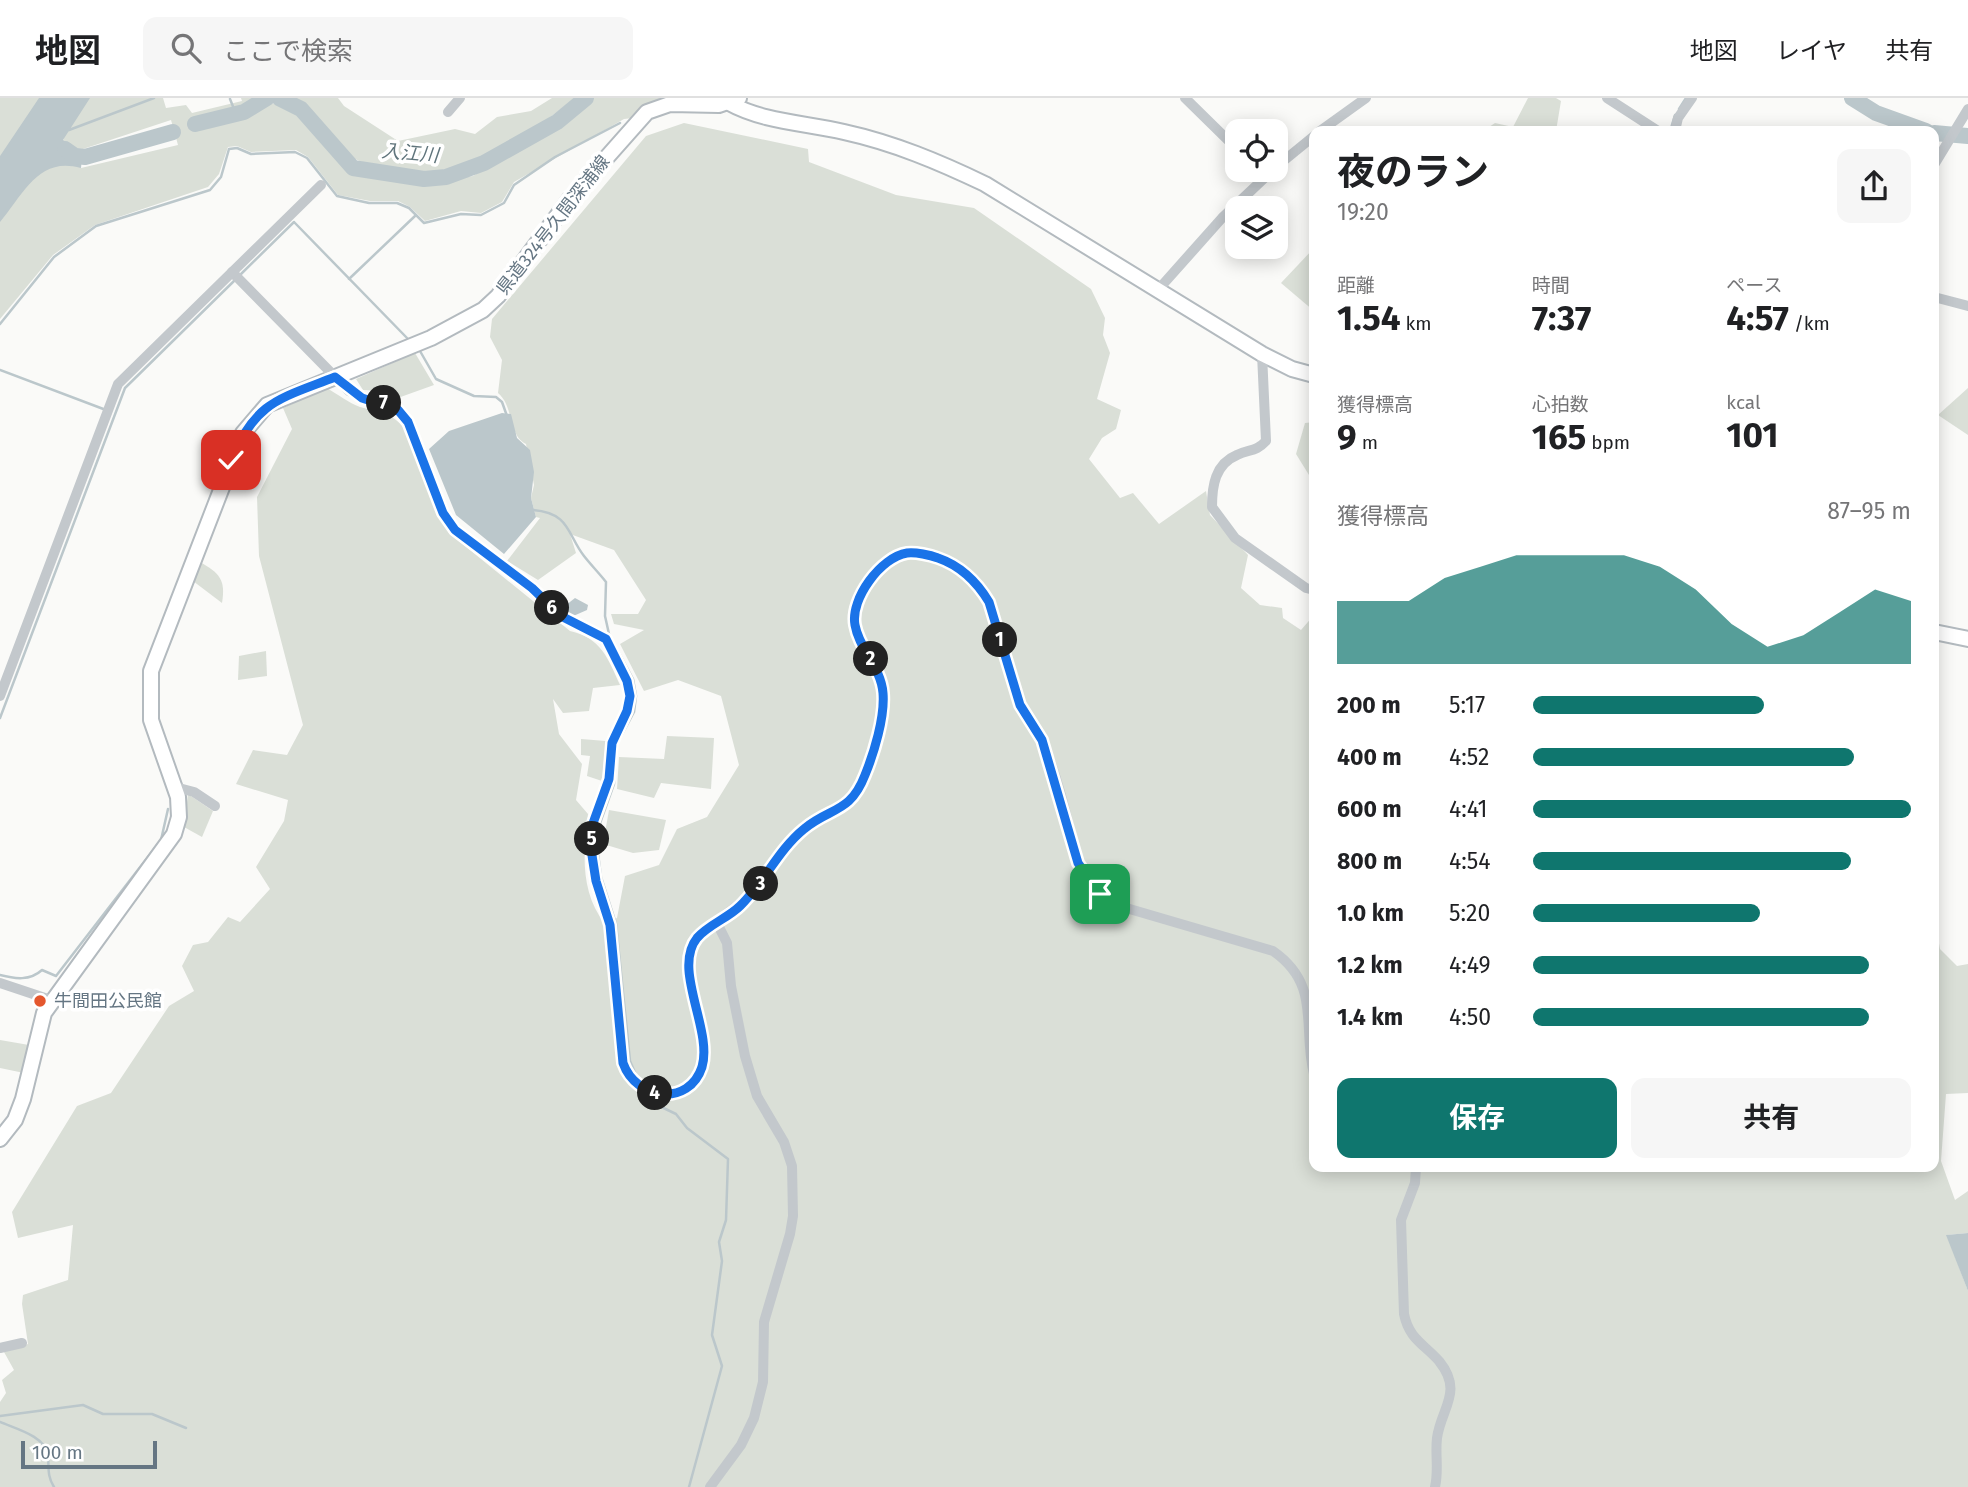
<!DOCTYPE html>
<html lang="ja">
<head>
<meta charset="utf-8">
<style>
	body { margin:0; font-family:"Fira Sans","Noto Sans JP",sans-serif; background:#f6f6f6; color:#202124; height:100vh; display:flex; flex-direction:column; font-size:26px; white-space:nowrap }
	* { box-sizing:border-box; margin:0 }
	p { font-size:23px; color:#757577 }
	.icon { flex:none; width:38px; height:38px; fill:none; stroke:currentColor; stroke-width:2; stroke-linecap:round; stroke-linejoin:round }
	.map { position:relative; flex:1; overflow:hidden }
	.sheet { position:absolute; left:1309px; top:28px; width:630px; height:1046px; display:flex; flex-direction:column; background:#fff; border-radius:14px; box-shadow:0 4px 18px #0003 }
	.sheet>* { flex:none }
	.controls { position:absolute; left:1225px; top:21px; display:grid; gap:14px }
	.controls a { display:grid; place-items:center; width:63px; height:63px; border-radius:14px; background:#fff; box-shadow:0 4px 18px #0003; font-size:35px }
	.scale { position:absolute; left:21px; bottom:18px; width:136px; box-sizing:border-box; padding-left:7px; border:4px solid #657683; border-top:0; font-size:19px; line-height:24px; white-space:nowrap; color:#657683; -webkit-text-stroke:5px #fff; paint-order:stroke }
	.pin { position:absolute; display:grid; place-items:center; width:60px; height:60px; color:#fff; margin:-30px; border-radius:14px; box-shadow:0 4px 10px #0006 }
	.km { position:absolute; width:35px; height:35px; margin:-18px; border-radius:50%; background:#222; color:#fff; font-size:19px; line-height:35px; text-align:center }
	.round { display:grid; place-items:center; flex:none; width:74px; height:74px; border-radius:14px; background:#f6f6f6 }
	.overview { display:flex; align-items:center; justify-content:space-between; height:119px; padding:0 28px }
	h1 { font-size:38px; font-weight:700; line-height:52px }
	.metrics { display:grid; grid-template-columns:repeat(3,1fr); gap:10px; height:119px; padding:7px 28px }
	.metrics div { display:grid; align-content:center }
	.metrics b { font-size:35px; font-weight:700 }
	.metrics small { font-size:19px; font-weight:400 }
	.metrics p { font-size:19px }
	.chart { height:196px; padding:14px 28px }
	.chart p { display:flex; justify-content:space-between }
	.chart svg { width:100%; height:126px; margin-top:7px; fill:#0f766e; opacity:.7 }
	.cta { display:flex; gap:14px; margin-top:auto; padding:14px 28px }
	.cta a { flex:1; height:80px; border-radius:14px; background:#0f766e; color:#fff; font-size:28px; font-weight:700; line-height:80px; text-align:center }
	.cta a+a { background:#f6f6f6; color:#202124 }
	ul { padding:0 28px; list-style:none; font-size:23px }
	li { display:grid; grid-template-columns:112px 84px 1fr; align-items:center; height:52px }
	li i { height:18px; border-radius:9px; background:#0f766e }
	header { display:flex; align-items:center; gap:42px; box-sizing:border-box; height:98px; padding:0 35px; background:#fff; border-bottom:2px solid #e0e0e0 }
	header strong { font-size:33px }
	nav { display:flex; gap:38px; margin-inline-start:auto; font-size:24px }
	.search { width:490px; height:63px; background:#f6f6f6; display:flex; align-items:center; gap:18px; box-sizing:border-box; padding:0 24px; border-radius:14px; color:#757577; font-size:26px }
	.map>svg:first-child { display:block }
	.green { fill:#dadfd7 }
	.water { fill:#bbc7cb }
	.lines { fill:none; stroke-linecap:round; stroke-linejoin:round }
	.stream { stroke:#bbc7cb; stroke-width:2.5 }
	.river { stroke:#bbc7cb; stroke-width:16 }
	.secondary-casing { stroke:#b3babf; stroke-width:18 }
	.street { stroke:#c3c8cc; stroke-width:10 }
	.secondary { stroke:#fff; stroke-width:14 }
	.route-casing { stroke:#fff; stroke-width:14 }
	.route { stroke:#1a73e8; stroke-width:9 }
	.poi-dot { fill:#e4572e; stroke:#fff; stroke-width:2.5 }
	.labels { text-anchor:middle; dominant-baseline:central; stroke-width:7; stroke-linejoin:round; paint-order:stroke }
	.street-label { font-size:18px; fill:#657683; stroke:#fff }
	.poi-label { font-size:18px; fill:#657683; stroke:#fff; text-anchor:start }
	.water-label { font-size:19px; font-style:italic; fill:#60757c; stroke:#fff }
</style>
</head>
<body>
<header>
<strong>地図</strong>
<div class="search"><svg class="icon" aria-label="search" viewBox="0 0 24 24"><circle cx="10" cy="10" r="6"/><path d="M15 15l6 6"/></svg>ここで検索</div>
<nav><a>地図</a><a>レイヤ</a><a>共有</a></nav>
</header>
<div class="map">
<svg width="1968" height="1389" viewBox="0 0 1968 1389">
	<rect width="100%" height="100%" fill="#fafaf8"/>
	<g class="green">
		<path d="M0 0H54L0 77Z"/>
		<path d="M74 0H163L166 10 186 7 192 15 242 3 241 0H258L242 9 194 22 196 29 240 21 269 5 292 8 344 69 363 76 429 85 473 78 589 7 593 0H660L633 20 624 21 514 84 502 104 481 115 461 113 425 123 410 109 398 103H370L338 97 308 59 296 52 251 54 237 48 228 49 219 76 208 89 95 127 53 157 0 221V100L24 71 67 57 81 70 178 47 171 22 83 51 73 50 63 43Z"/>
		<path d="M288 0H338L344 8 398 43 455 31 475 36 497 19 531 13 552 0H575L540 27 474 65 430 75 367 66 350 59 300 4Z"/>
		<path d="M1528 0H1556L1561 3 1556 33H1483L1495 25 1513 29Z"/>
		<path d="M684 25 808 51 809 64 896 97 974 110 1091 191 1105 220 1103 237 1110 255 1097 301 1121 312 1116 331 1102 340 1089 361 1120 400 1133 395 1159 426 1206 393 1210 417 1248 457 1241 490 1260 507 1282 510 1283 520 1301 532 1314 517V1069H1934V816L1940 851 1957 868 1968 866V995L1946 996 1941 1063 1955 1102 1968 1093V1135L1947 1137 1968 1193V1389H0V1304L6 1295 2 1282 14 1272 4 1254 28 1246 22 1206 23 1197 68 1182 73 1127 18 1140 12 1114 77 1008 111 995 169 908 194 893 182 868 193 847 208 844 228 819 240 824 270 791 256 769 284 723 288 702 236 686 253 652 287 657 303 627 259 458 257 399 292 331 283 310 327 290C337 296 349 305 360 309 373 313 385 313 396 322 420 340 429 406 449 435L570 533C601 540 608 560 620 587L593 590 589 613 563 615 553 601 559 636 582 666 576 702 588 716C583 755 580 794 605 826L617 820 625 778 659 767 677 731 707 719 739 667 721 598 678 582 644 593 620 546 644 532 614 526 611 516H638L646 502 614 452 570 436 576 455 538 482 507 463 540 420 536 419 531 400 534 387 526 346C508 337 514 308 498 295L502 262 490 239 492 221 646 38Z"/>
		<path d="M1314 150V213L1281 185Z"/>
		<path d="M415 255 434 287 395 301 382 293 363 292 356 281Z"/>
		<path d="M1968 290V337L1938 317Z"/>
		<path d="M1314 324V378L1309 377 1296 356 1305 325Z"/>
		<path d="M200 464C219 475 226 481 222 505L193 483Z"/>
		<path d="M266 553 267 578 238 582 239 558Z"/>
		<path d="M667 638 714 640 711 691 661 685 654 700 617 691 619 659 664 661Z"/>
		<path d="M581 641 606 643 602 683 587 678 590 658 581 657Z"/>
		<path d="M188 696 213 713 202 739 184 729Z"/>
		<path d="M609 712 666 722 659 752 633 755 603 746Z"/>
		<path d="M0 942 29 947 24 975 0 970Z"/>
	</g>
	<g class="water">
		<path d="M39 0H90L63 42 73 50 83 51 81 70C39 58 24 95 0 124V58Z"/>
		<path d="M502 315 511 316 517 340 530 352 534 374 531 400 536 419 504 456 456 417 429 351 449 333Z"/>
		<path d="M575 500 588 507 587 512 571 519 561 511Z"/>
		<path d="M1968 1135V1193L1946 1137Z"/>
	</g>
	<g class="lines">
		<g class="stream">
			<path d="M230 1 236 16"/>
			<path d="M1679 11 1686 0"/>
			<path d="M1671 30 1675 17"/>
			<path d="M69 32 154 0"/>
			<path d="M240 177 294 124 408 241"/>
			<path d="M349 181 415 118"/>
			<path d="M0 226 54 159 96 128 210 92 221 79 229 51 237 50 251 56 295 54 307 60 337 98 369 105H397L409 110 424 125 461 116 481 117 504 105 514 87 555 59 620 25"/>
			<path d="M420 253 436 281 474 298 496 299 502 304 507 318"/>
			<path d="M0 272 106 312"/>
			<path d="M533 412C570 415 567 436 584 458 591 467 599 475 606 484L605 518 609 536 633 581 636 598 634 614 617 646 614 686 599 728 597 748 601 779 616 826 630 963 636 977"/>
			<path d="M0 620 125 290 235 182"/>
			<path d="M0 877C15 881 30 883 42 872L56 878 161 742 168 711"/>
			<path d="M649 1003 676 1016 687 1030 728 1061 726 1122 719 1144 722 1163 712 1237 722 1268 689 1389"/>
			<path d="M0 1318 83 1307 103 1316H152L186 1330"/>
			<path d="M0 1324C16 1331 45 1338 48 1357 49 1370 47 1378 54 1389"/>
		</g>
		<g class="river">
			<path d="M279 0 301 11 353 70 424 81 446 79 484 65 557 24 586 0"/>
			<path d="M1852 0 1876 15 1926 33"/>
			<path d="M195 26 244 14 267 0"/>
			<path d="M1934 35 1968 38"/>
			<path d="M65 51 75 58 85 59 173 34"/>
		</g>
		<g class="secondary-casing">
			<g id="secondary">
				<path d="M729 5C763 24 806 25 844 34 894 45 939 64 985 86L1262 256 1292 271 1314 277"/>
				<path d="M1934 534 1968 541"/>
				<path d="M0 1041 15 1022 23 1001 44 915 174 736 179 719 178 699 151 622V573L243 335 267 307 431 240 483 212 498 198 569 102 647 14 670 6 719 7 739 0"/>
			</g>
		</g>
		<g class="street">
			<path d="M1185 0 1237 51"/>
			<path d="M1607 0 1658 33"/>
			<path d="M448 14 460 0"/>
			<path d="M1320 33 1366 0"/>
			<path d="M1675 33 1678 20 1692 0"/>
			<path d="M1934 67 1968 11"/>
			<path d="M1276 69 1314 38"/>
			<path d="M232 174 349 293 398 312 408 324 443 415 455 432 532 490 561 518 606 541 627 583 630 598 627 613 612 645 609 681 592 728 591 750 596 783 609 827 623 965C636 1001 689 1009 702 969 713 933 671 868 698 839 716 820 741 809 758 789 773 771 784 748 802 732 829 709 852 716 866 675 874 651 885 617 883 593 879 562 844 537 857 505 867 482 890 452 917 456 943 460 963 469 979 489 1000 513 1008 573 1020 604 1025 618 1036 629 1042 643 1059 681 1068 725 1078 765 1088 784 1099 795 1116 807L1273 853C1322 887 1302 929 1314 976"/>
			<path d="M1157 193 1222 120 1273 72"/>
			<path d="M1934 199 1968 208"/>
			<path d="M1262 256 1266 343C1256 354 1249 351 1237 357 1215 366 1212 388 1212 409L1235 440 1306 490 1314 492"/>
			<path d="M0 598 118 286 321 87"/>
			<path d="M175 689 194 694 215 708"/>
			<path d="M0 885 51 902"/>
			<path d="M1416 1069 1415 1085 1401 1122 1404 1216C1409 1241 1424 1246 1439 1263 1464 1294 1441 1310 1437 1340 1435 1357 1439 1372 1435 1389"/>
			<path d="M0 1250 22 1245"/>
			<path d="M710 1389 741 1347 754 1320 763 1284 764 1224 790 1136 793 1118 792 1068 784 1044 757 998 745 958 731 888 727 845 717 825"/>
		</g>
		<use href="#secondary" class="secondary"/>
	</g>
	<g class="lines">
		<g class="route-casing">
			<path id="route" d="M231 362C256 303 279 301 335 279L362 300 398 312 408 324 443 415 455 432 532 490 561 518 606 541 627 583 630 598 627 613 612 645 609 681 592 728 591 751 596 783 610 827 623 965C636 1002 689 1009 702 969 713 932 672 871 697 840 708 827 728 820 740 808 764 785 778 752 804 731 830 709 850 716 865 677 874 655 885 619 883 595 881 569 859 551 855 527 850 501 881 459 907 455 916 454 930 457 938 460 961 468 977 484 989 504L1020 607 1042 642 1078 765 1100 796"/>
		</g>
		<use href="#route" class="route"/>
	</g>
	<circle class="poi-dot" cx="40" cy="903" r="7"/>
	<g class="labels">
		<g class="street-label">
			<text transform="translate(553 127) rotate(-52)">県道324号久間深浦線</text>
		</g>
		<g class="poi-label">
			<text x="54" y="903">牛間田公民館</text>
		</g>
		<g class="water-label">
			<text transform="translate(410 55) rotate(5)">入江川</text>
		</g>
	</g>
</svg>
<div class="controls">
<a><svg class="icon" aria-label="locate" viewBox="0 0 24 24"><circle cx="12" cy="12" r="6"/><path d="M12 2v4M12 18v4M2 12h4M18 12h4"/></svg></a>
<a><svg class="icon" aria-label="layers" viewBox="0 0 24 24"><path d="M12 4l9 5-9 5-9-5zM3 14l9 5 9-5"/></svg></a>
</div>
<div class="scale">100 m</div>
<div class="pin" style="left:1100px;top:796px;background:#1e9e55"><svg class="icon" aria-label="arrive" viewBox="0 0 24 24"><path d="M6 21V4h12l-3 4 3 4H6"/></svg></div>
<div class="pin" style="left:231px;top:362px;background:#d93025"><svg class="icon" aria-label="check" viewBox="0 0 24 24"><path d="M5 12l5 5 9-10"/></svg></div>
<b class="km" style="left:1000px;top:542px">1</b>
<b class="km" style="left:871px;top:561px">2</b>
<b class="km" style="left:761px;top:786px">3</b>
<b class="km" style="left:655px;top:995px">4</b>
<b class="km" style="left:592px;top:741px">5</b>
<b class="km" style="left:552px;top:510px">6</b>
<b class="km" style="left:384px;top:305px">7</b>
<section class="sheet">
<div class="overview"><div><h1>夜のラン</h1><p>19:20</p></div><a class="round"><svg class="icon" aria-label="share" viewBox="0 0 24 24"><path d="M12 15V3M7 8l5-5 5 5M5 13v7h14v-7"/></svg></a></div>
<div class="metrics">
<div><p>距離</p><b>1.54<small> km</small></b></div>
<div><p>時間</p><b>7:37</b></div>
<div><p>ペース</p><b>4:57<small> /km</small></b></div>
</div>
<div class="metrics">
<div><p>獲得標高</p><b>9<small> m</small></b></div>
<div><p>心拍数</p><b>165<small> bpm</small></b></div>
<div><p>kcal</p><b>101</b></div>
</div>
<div class="chart"><p><span>獲得標高</span>87–95 m</p>
<svg viewBox="0 0 160 44" preserveAspectRatio="none"><path d="M0 44V22L10 22L20 22L30 14L40 10L50 6L60 6L70 6L80 6L90 10L100 18L110 30L120 38L130 34L140 26L150 18L160 22V44z"/></svg>
</div>
<ul>
<li><b>200 m</b>5:17<i style="width:61%"></i></li>
<li><b>400 m</b>4:52<i style="width:85%"></i></li>
<li><b>600 m</b>4:41<i style="width:100%"></i></li>
<li><b>800 m</b>4:54<i style="width:84%"></i></li>
<li><b>1.0 km</b>5:20<i style="width:60%"></i></li>
<li><b>1.2 km</b>4:49<i style="width:89%"></i></li>
<li><b>1.4 km</b>4:50<i style="width:89%"></i></li>
</ul>
<div class="cta"><a>保存</a><a>共有</a></div>
</section>
</div>
</body>
</html>
